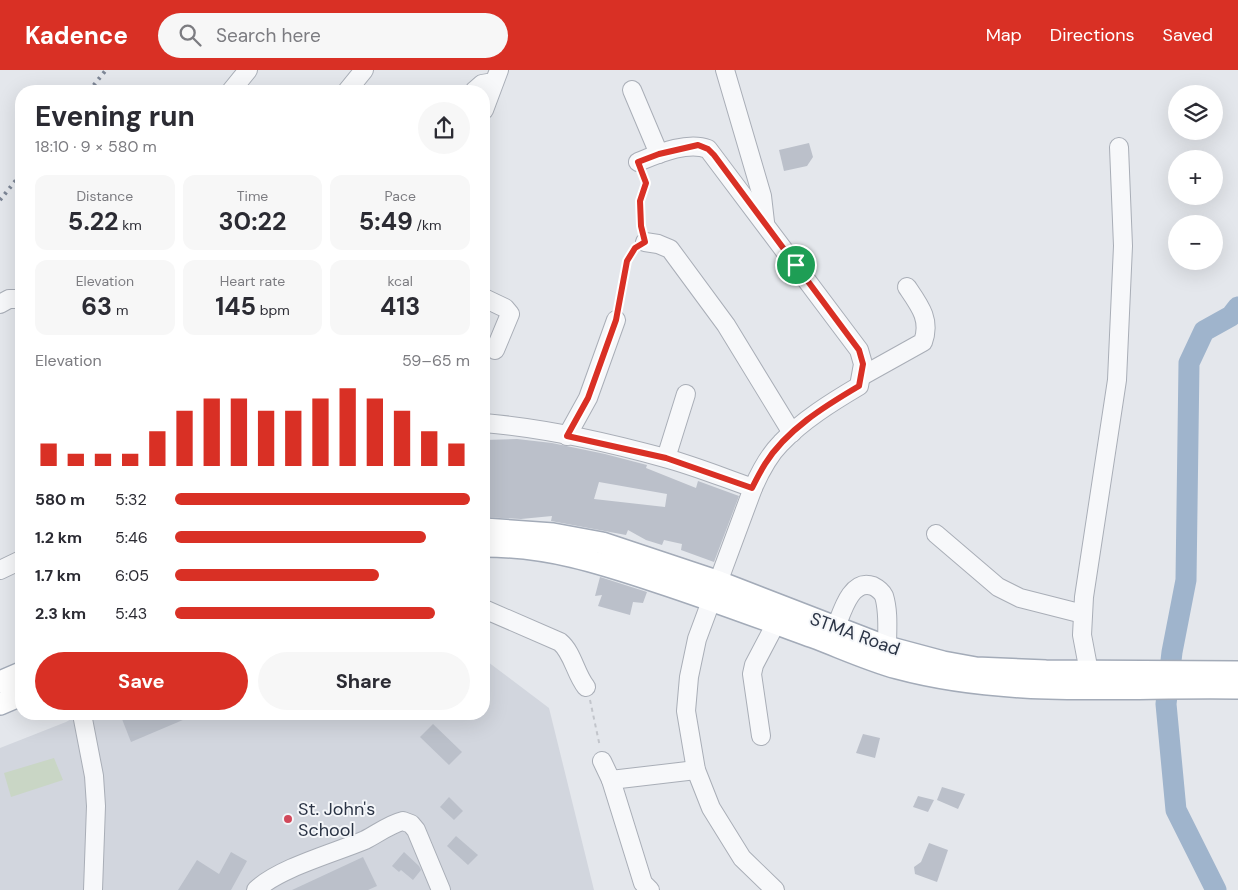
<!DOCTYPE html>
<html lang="en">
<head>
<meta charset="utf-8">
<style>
	body { margin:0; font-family:"DM Sans",sans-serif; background:#f7f7f7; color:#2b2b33; height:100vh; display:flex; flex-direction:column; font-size:19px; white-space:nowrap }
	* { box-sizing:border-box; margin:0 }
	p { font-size:16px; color:#7c7c81 }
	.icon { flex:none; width:28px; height:28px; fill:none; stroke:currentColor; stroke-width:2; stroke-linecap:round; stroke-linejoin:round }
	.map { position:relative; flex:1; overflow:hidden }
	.details { position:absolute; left:15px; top:15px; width:475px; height:635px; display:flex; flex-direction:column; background:#fff; border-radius:20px; box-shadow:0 5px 20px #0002 }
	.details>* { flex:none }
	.buttons { position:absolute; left:1168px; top:15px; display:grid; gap:10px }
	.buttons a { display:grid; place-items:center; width:55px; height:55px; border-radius:50%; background:#fff; box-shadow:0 5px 20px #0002; font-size:25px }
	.pin { position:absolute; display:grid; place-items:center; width:42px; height:42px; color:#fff; margin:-21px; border:2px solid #fff; border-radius:50%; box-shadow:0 1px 5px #0007 }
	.round { display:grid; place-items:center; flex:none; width:52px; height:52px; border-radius:26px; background:#f7f7f7 }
	.summary { display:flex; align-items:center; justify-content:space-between; height:85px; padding:0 20px }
	h1 { font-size:28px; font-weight:700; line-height:38px }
	.metrics { display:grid; grid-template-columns:repeat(3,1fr); gap:8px; height:85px; padding:5px 20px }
	.metrics div { display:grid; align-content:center; border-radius:12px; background:#f7f7f7; text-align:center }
	.metrics b { font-size:25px; font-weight:700 }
	.metrics small { font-size:14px; font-weight:400 }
	.metrics p { font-size:14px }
	.chart { height:140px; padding:10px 20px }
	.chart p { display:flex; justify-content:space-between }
	.chart svg { width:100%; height:90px; margin-top:5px; stroke:#d93025; stroke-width:6 }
	.cta { display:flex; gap:10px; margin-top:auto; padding:10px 20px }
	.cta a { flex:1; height:58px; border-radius:30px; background:#d93025; color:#fff; font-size:20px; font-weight:700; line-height:58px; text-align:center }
	.cta a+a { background:#f7f7f7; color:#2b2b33 }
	ul { padding:0 20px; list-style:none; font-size:16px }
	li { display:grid; grid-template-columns:80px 60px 1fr; align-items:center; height:38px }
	li i { height:12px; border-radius:6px; background:#d93025 }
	header { display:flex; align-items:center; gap:30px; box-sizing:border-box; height:70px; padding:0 25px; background:#d93025; color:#fff }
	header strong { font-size:24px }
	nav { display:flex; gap:28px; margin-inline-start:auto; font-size:18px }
	.search { width:350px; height:45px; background:#f7f7f7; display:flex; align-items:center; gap:12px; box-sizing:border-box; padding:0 18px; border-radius:28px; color:#7c7c81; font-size:19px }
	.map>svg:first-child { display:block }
	.built { fill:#d2d6de }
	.green { fill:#c9d6c5 }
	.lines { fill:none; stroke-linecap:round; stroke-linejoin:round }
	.river { stroke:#9fb4cc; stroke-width:21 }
	.building { fill:#bbc0ca; fill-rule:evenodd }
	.minor-casing { stroke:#a9aeb7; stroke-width:20 }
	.major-casing { stroke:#a3abb8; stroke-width:24 }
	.path { stroke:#c2c5cb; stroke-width:2; stroke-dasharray:4 4; stroke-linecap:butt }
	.minor { stroke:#f7f8fa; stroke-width:18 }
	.major { stroke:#fff; stroke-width:21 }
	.rail { stroke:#7d8696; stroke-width:4; stroke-dasharray:2.5 5; stroke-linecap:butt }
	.route-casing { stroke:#fff; stroke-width:10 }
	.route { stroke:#d93025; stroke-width:6 }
	.poi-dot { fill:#d1495b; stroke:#f4f6f9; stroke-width:2 }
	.labels { text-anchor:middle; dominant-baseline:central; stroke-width:4; stroke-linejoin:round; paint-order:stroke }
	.street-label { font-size:18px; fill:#2b3445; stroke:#f4f6f9 }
	.poi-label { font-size:18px; fill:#2b3445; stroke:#f4f6f9; text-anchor:start }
</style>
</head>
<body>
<header>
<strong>Kadence</strong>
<div class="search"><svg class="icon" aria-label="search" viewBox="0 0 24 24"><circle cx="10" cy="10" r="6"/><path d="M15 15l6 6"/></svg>Search here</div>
<nav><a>Map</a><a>Directions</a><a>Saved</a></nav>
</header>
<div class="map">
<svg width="1238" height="820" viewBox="0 0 1238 820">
	<rect width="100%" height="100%" fill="#e4e7ec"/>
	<path class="built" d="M484 589 549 638 594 820H0V678L66 652 80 644H484Z"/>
	<path class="green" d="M54 688 63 710 11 727 4 703Z"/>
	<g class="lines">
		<path class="river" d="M1216 820 1176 740 1166 634 1172 582 1186 510 1189 293 1204 261 1231 246 1238 237"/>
	</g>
	<g class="building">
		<path d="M809 73 813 87 807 96 784 101 779 80Z"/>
		<path d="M517 369 552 373 605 384 647 395 646 398 696 418 698 411 739 426 714 492 681 480 682 474 664 470 662 475 646 470 628 460 626 465 551 451 552 446 521 449 484 447V370ZM599 412 667 424 665 437 594 429Z"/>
		<path d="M600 507 647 522 643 533 633 532 630 545 598 536 602 525 595 526Z"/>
		<path d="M120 644H197L131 672Z"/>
		<path d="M433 654 462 682 449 695 420 667Z"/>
		<path d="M863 664 880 668 875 688 856 683Z"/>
		<path d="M942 717 965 724 958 739 937 730Z"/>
		<path d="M918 726 934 730 928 742 913 737Z"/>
		<path d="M449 727 463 741 454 750 440 737Z"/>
		<path d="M456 766 478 785 468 795 447 776Z"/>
		<path d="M929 773 948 780 937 812 915 804 914 797 921 792Z"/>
		<path d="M231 782 247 791 231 820H178L197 790 219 804Z"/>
		<path d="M404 782 419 796 421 800 413 810 401 800 399 802 392 796Z"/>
		<path d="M363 787 377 816 368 820H292Z"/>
	</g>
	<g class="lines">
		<g class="minor-casing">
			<g id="minor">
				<path d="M725 0 762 126 765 152"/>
				<path d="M632 20 659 84"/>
				<path d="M231 21 248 0"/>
				<path d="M347 21 364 0"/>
				<path d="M474 21 482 14 494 12"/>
				<path d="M484 40 499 0"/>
				<path d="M638 92C658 84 687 71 708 79L859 280 863 294 859 316C832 332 803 350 781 373 768 386 760 402 753 418L697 569 689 607 686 641 696 700 711 738 742 788 775 820"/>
				<path d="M645 172 658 174 670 179 726 255 792 363"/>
				<path d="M484 228 505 238 510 244 495 280"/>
				<path d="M0 234 9 229H21"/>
				<path d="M862 306 923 272C931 250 920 236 907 217"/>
				<path d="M484 353C544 358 607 372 665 388 695 396 724 408 753 418"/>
				<path d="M567 366 588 328 616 250"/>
				<path d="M666 388 686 324"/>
				<path d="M936 464 998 517 1020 528 1083 544"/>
				<path d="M0 500 21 490"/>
				<path d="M484 539 560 572C573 583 575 603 586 617"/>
				<path d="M836 557C842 542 851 508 873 516 877 518 882 522 884 526 889 542 887 561 887 577"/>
				<path d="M1089 602 1082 565 1084 527 1117 310 1123 176 1119 77"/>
				<path d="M82 644 94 706 96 736 93 820"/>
				<path d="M761 666 752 604 754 595 775 555"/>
				<path d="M602 691 611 710 696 700"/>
				<path d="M611 710 643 813 650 820"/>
				<path d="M256 820C279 798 334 783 365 770 377 764 390 754 403 751L411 754 416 760 441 820"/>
			</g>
		</g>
		<g class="major-casing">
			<g id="major">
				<path d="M484 459 553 464 602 473 719 512 887 577 943 592 976 598 1046 601 1238 602"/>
				<path d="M484 476C548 476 598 492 658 512 710 529 761 548 813 567 840 577 868 590 897 598 1008 628 1124 616 1238 618"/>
				<path d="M0 612 21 603"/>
				<path d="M0 634 21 625"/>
			</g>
		</g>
		<g class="path">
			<path d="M642 158 639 131 647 113 643 106"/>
			<path d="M618 236 627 191 634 179"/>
			<path d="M484 306 490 293"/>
			<path d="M590 630 600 677"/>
		</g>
		<use href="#minor" class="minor"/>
		<use href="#major" class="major"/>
		<g class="rail">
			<path d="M89 21 106 0"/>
			<path d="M0 130 21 104"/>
		</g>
	</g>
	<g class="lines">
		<g class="route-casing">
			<path id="route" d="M698 75 708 79 714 85 859 280 863 294 859 316C825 336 786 360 765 394 760 402 756 410 752 418L666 388 567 366 588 328 616 250 627 191 635 178 645 172 641 156 640 131 646 113 638 92 659 84Z"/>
		</g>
		<use href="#route" class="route"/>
	</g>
	<circle class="poi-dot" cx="288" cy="749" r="5"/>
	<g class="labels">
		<g class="street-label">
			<text transform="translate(855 564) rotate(20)">STMA Road</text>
		</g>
		<g class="poi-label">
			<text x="298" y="739">St. John's<tspan x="298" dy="21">School</tspan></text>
		</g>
	</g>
</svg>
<div class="buttons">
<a><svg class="icon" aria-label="layers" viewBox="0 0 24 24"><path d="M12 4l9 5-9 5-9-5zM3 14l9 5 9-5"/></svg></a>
<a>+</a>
<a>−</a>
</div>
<div class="pin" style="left:796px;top:195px;background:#1e9e55"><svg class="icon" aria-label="arrive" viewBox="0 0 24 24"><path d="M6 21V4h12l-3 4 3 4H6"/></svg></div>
<section class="details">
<div class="summary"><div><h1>Evening run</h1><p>18:10 · 9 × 580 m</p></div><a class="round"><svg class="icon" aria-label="share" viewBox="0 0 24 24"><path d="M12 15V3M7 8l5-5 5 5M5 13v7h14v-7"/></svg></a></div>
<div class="metrics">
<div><p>Distance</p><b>5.22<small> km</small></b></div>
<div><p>Time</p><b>30:22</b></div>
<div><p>Pace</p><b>5:49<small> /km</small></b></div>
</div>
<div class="metrics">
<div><p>Elevation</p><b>63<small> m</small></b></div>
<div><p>Heart rate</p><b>145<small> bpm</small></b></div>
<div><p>kcal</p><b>413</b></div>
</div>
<div class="chart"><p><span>Elevation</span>59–65 m</p>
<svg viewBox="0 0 160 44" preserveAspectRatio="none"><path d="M5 44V33M15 44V38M25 44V38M35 44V38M45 44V27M55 44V17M65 44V11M75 44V11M85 44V17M95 44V17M105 44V11M115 44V6M125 44V11M135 44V17M145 44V27M155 44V33"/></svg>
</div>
<ul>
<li><b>580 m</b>5:32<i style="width:100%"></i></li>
<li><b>1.2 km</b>5:46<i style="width:85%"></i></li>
<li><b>1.7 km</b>6:05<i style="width:69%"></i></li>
<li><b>2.3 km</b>5:43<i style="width:88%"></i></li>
</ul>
<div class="cta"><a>Save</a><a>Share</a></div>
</section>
</div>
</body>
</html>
